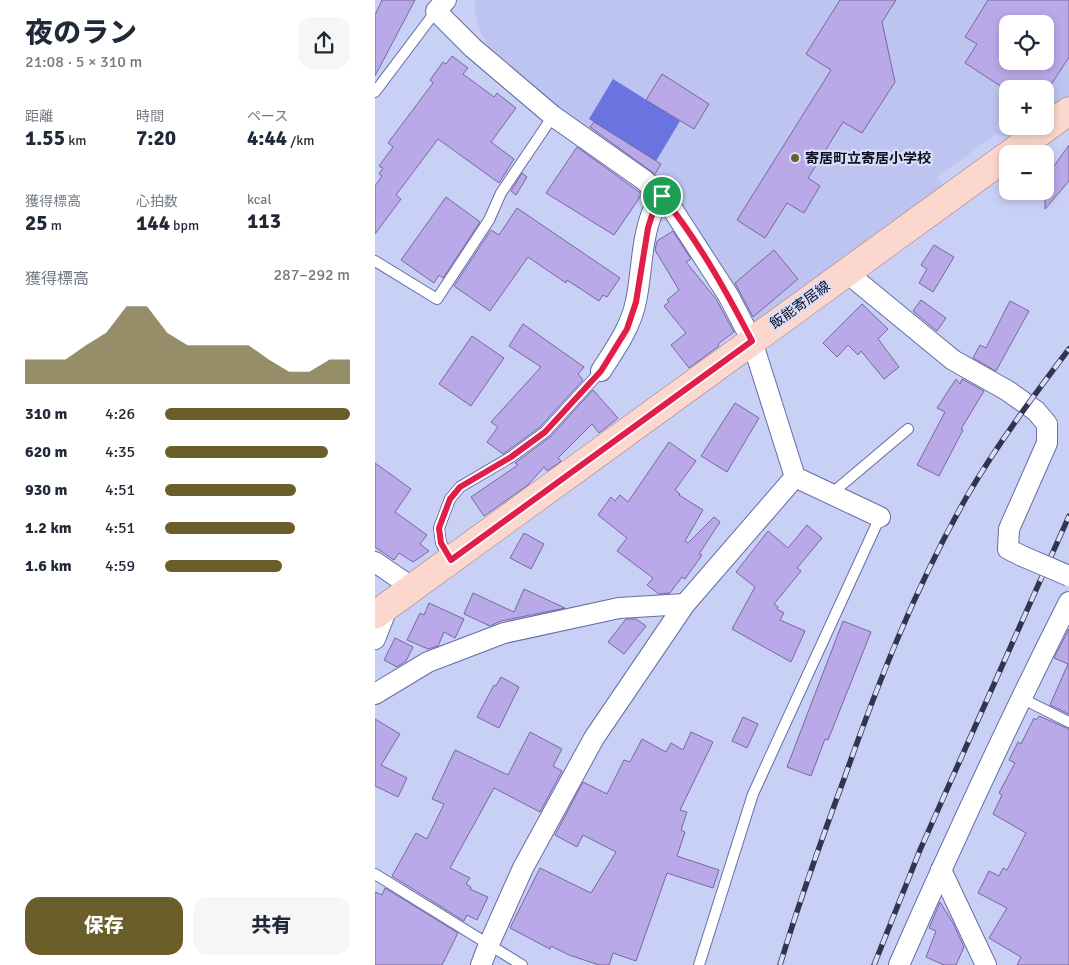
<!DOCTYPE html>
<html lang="ja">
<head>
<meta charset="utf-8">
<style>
	body { margin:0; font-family:Signika,"Noto Sans JP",sans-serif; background:#f6f6f7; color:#1f2937; height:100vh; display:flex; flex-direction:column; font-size:19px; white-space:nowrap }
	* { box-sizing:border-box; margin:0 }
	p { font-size:16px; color:#747a83 }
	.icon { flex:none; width:28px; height:28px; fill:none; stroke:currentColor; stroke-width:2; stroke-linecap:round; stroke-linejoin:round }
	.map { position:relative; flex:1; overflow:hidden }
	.sheet { display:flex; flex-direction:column; background:#fff; width:375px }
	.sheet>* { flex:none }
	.buttons { position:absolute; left:624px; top:15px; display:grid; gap:10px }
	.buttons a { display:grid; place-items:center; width:55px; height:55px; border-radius:10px; background:#fff; box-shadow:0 2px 8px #0003; font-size:25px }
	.pin { position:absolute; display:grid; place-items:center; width:42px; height:42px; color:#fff; margin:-21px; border:2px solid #fff; border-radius:50%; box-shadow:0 1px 5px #0007 }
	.round { display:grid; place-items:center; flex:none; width:52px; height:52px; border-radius:15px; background:#f6f6f7 }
	.summary { display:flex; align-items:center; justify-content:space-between; height:85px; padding:0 25px }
	h1 { font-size:28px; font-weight:800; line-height:38px }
	.metrics { display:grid; grid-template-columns:repeat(3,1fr); gap:8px; height:85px; padding:5px 25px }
	.metrics div { display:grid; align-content:center }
	.metrics b { font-size:21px; font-weight:800 }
	.metrics small { font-size:14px; font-weight:400 }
	.metrics p { font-size:14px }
	.chart { height:140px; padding:10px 25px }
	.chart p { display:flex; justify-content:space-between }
	.chart svg { width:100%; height:90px; margin-top:5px; fill:#6a5f2b; opacity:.7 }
	.button { display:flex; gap:10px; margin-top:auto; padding:10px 25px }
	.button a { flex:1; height:58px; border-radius:15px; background:#6a5f2b; color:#fff; font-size:20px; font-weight:800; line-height:58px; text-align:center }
	.button a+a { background:#f6f6f7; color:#1f2937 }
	ul { padding:0 25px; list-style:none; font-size:16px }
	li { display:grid; grid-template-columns:80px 60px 1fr; align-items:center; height:38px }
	li i { height:12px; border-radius:6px; background:#6a5f2b }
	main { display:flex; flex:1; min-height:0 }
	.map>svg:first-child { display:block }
	.built { fill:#bcc4ef; fill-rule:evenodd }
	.water { fill:#6a73df }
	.building { fill:#baa9e8; stroke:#7867a1; fill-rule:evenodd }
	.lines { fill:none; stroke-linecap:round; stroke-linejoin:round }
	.service-casing { stroke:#656da6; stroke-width:12 }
	.minor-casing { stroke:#656da6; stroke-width:22 }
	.primary-casing { stroke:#a67f7b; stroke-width:29 }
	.service { stroke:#fff; stroke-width:10 }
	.minor { stroke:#fff; stroke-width:20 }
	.primary { stroke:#fcd7cd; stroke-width:28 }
	.rail-casing { stroke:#32354e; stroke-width:5.5 }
	.rail { stroke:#d9def8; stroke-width:4; stroke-dasharray:11; stroke-linecap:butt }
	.minor-bridge-casing { stroke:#656da6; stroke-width:22; stroke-linecap:butt }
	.minor-bridge { stroke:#fff; stroke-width:20 }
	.route-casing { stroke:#fff; stroke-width:10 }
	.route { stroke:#e11d48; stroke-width:6 }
	.poi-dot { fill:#6a5f2b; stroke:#d9def8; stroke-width:2 }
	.labels { text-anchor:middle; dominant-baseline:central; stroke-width:4.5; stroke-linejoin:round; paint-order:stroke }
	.poi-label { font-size:14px; font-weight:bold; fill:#0b0d23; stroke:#d9def8; text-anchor:start }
	.street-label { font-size:14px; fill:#0b0d23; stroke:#d9def8 }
</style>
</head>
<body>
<main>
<section class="sheet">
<div class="summary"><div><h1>夜のラン</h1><p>21:08 · 5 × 310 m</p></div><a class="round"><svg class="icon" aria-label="share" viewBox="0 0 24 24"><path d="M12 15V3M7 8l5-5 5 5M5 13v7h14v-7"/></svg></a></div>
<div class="metrics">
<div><p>距離</p><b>1.55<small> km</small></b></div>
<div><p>時間</p><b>7:20</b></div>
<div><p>ペース</p><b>4:44<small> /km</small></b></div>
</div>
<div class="metrics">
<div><p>獲得標高</p><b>25<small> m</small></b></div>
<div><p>心拍数</p><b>144<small> bpm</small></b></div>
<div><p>kcal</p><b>113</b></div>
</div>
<div class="chart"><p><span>獲得標高</span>287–292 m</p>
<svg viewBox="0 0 160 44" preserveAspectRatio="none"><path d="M0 44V32L10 32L20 32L30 25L40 19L50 6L60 6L70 19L80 25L90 25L100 25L110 25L120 32L130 38L140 38L150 32L160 32V44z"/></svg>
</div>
<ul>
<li><b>310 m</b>4:26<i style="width:100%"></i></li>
<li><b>620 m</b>4:35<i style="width:88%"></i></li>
<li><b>930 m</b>4:51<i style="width:71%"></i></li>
<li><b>1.2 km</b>4:51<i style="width:70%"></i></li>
<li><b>1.6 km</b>4:59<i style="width:63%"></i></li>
</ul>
<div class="button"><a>保存</a><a>共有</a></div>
</section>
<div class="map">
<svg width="694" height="965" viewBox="0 0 694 965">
	<rect width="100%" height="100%" fill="#c8d0f6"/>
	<path class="built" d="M100 0H694V100L670 117V89H632V126H657L640 139 621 134 562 177 569 187 377 323 360 290 318 220 288 181 199 123 115 48 105 32 100 14ZM632 24H670V61H632Z"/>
	<path class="water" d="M238 79 305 121 281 161 214 119Z"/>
	<g class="building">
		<path d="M7 0H40L0 76V15Z"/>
		<path d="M465 0H521L507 22 520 82 487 133 468 122 433 178 445 186 429 213 412 203 390 238 362 220 456 70 431 54Z"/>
		<path d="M613 0H694V57L670 94V89H630L590 63 602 44 590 37ZM632 24H670V61H632Z"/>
		<path d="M77 56 93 68 88 74 119 97 122 93 141 108 116 142 139 159 124 183 63 139 21 195 26 199 0 234V186L7 176 4 174 8 168 4 166 18 147 13 143 58 83 55 80 68 62 71 64Z"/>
		<path d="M287 74 334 104 319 129 271 100Z"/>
		<path d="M219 122 286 164 280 174 215 127Z"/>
		<path d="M694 145V181L670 209V158L679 166Z"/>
		<path d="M202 147 267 194 239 235 171 193Z"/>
		<path d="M147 173 152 177 141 195 136 191Z"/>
		<path d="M71 197 105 222 68 278 64 275 59 283 26 260Z"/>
		<path d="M142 208 245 278 232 297 228 295 224 301 192 280 191 283 153 257 115 311 79 286 116 230 124 235Z"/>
		<path d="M298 231 316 259 311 262 341 299 359 332 343 344 344 346 314 368 296 345 311 333 289 306 294 302 292 300 304 290 280 250 282 241Z"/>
		<path d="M559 245 579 257 558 292 544 283 552 269 546 265Z"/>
		<path d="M399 250 423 279 378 317 360 283Z"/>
		<path d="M546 300 571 318 562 331 538 311Z"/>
		<path d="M635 301 654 311 621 371 598 358 605 345 611 348Z"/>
		<path d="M487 304 513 329 503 339 524 367 509 379 486 351 483 355 473 345 462 357 448 343Z"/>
		<path d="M148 324 209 367 203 374 208 380 165 427 128 454 112 442 123 427 116 422 166 367 134 346Z"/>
		<path d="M97 336 129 358 96 406 64 384Z"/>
		<path d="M581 379 585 384 587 379 609 391 586 429 588 430 564 476 542 465 570 412 562 408Z"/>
		<path d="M218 390 243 418 224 433 217 424 183 458 186 461 185 462 172 471 169 467 153 485 109 516 96 497 143 465 140 463 175 437Z"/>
		<path d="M360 403 384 418 352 472 326 456Z"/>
		<path d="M294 442 321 461 300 490 305 494 304 495 328 510 310 541 313 543 339 517 345 522 324 554 327 555 310 579 307 577 295 593 284 594 272 585 278 578 242 551 252 538 223 515 236 497 240 501 245 495 253 502Z"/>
		<path d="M0 463 36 489 20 512 52 535 45 544 54 551 38 562 24 553 19 560 0 547Z"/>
		<path d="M432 525 447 538 422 568 426 571 399 604 403 607 402 609 409 613 405 620 430 631 416 662 357 629 380 587 361 572 393 531 413 548Z"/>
		<path d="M149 533 169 544 156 569 135 558Z"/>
		<path d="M149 589 190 608 126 621 115 626 89 614 98 593 139 612Z"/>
		<path d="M54 603 89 619 80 638 69 632 63 646 53 649 32 640 45 613 49 615Z"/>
		<path d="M251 619H261L271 626 249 654 233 642Z"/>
		<path d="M468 621 496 632 453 740 450 739 436 776 412 767Z"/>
		<path d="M694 629V714L675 705 693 664 679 658Z"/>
		<path d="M20 638 38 647 31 661 22 667 9 660Z"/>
		<path d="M126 677 144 687 124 728 102 717 119 685 121 686Z"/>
		<path d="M664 716 694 729V965H642L646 957 614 938 632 908 603 893 614 871 624 876 628 868 632 870 651 833 618 814 627 795 624 793 640 763 634 760 643 742 646 744 659 718 661 720Z"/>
		<path d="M368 717 383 724 372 748 357 741Z"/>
		<path d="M0 719 25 734 6 765 32 778 23 797 0 786Z"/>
		<path d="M155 732 187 749 178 766 187 771 165 812 119 788 75 868 95 878 91 884 96 887 95 889 113 897 102 920 92 915 89 921 17 876 41 833 52 839 69 804 57 799 80 750 133 775Z"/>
		<path d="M316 732 338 742 305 810 312 812 306 830 310 832 302 856 344 870 338 888 292 873 261 961 238 953 234 965H224L194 955 176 946 175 949 135 928 165 868 216 893 241 852 208 835 202 847 180 835 208 782 232 794 249 760 255 762 267 739 291 752 296 743 308 750Z"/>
		<path d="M10 888 83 933 67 965H0V892L7 895Z"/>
		<path d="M565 902 578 923 589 947 581 965H569L551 957 561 931 554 928Z"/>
	</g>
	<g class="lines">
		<g class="service-casing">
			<g id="service">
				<path d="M0 92 61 11"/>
				<path d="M0 261 62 299 114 220 126 193 178 116"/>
				<path d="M456 494 533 429"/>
				<path d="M75 560 66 543 64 528 75 499 85 487 136 457 170 432 226 371"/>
				<path d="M646 698 694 722"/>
				<path d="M0 874 147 965"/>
				<path d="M324 965 378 794 505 517"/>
			</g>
		</g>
		<g class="minor-casing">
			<g id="minor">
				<path d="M71 0 61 11 98 48 178 116 269 180 287 196 298 210 353 295 377 341 420 477 310 604 219 738 148 868 114 944 106 965"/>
				<path d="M471 272 578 360 633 391 661 411 672 424V443L634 529 633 549 647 556"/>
				<path d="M226 371C240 349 256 327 261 301 267 273 266 241 277 213 280 207 284 202 287 196"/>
				<path d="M420 477 505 517"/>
				<path d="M0 562 38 588"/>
				<path d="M0 639 13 606"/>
				<path d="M0 694 53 662 129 633 244 608 310 604"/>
				<path d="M566 870 611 965"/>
				<path d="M524 965C578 842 634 721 694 602"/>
			</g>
		</g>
		<g class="primary-casing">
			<g id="primary">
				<path d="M635 154 694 111"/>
				<path d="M0 615 632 156"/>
			</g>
		</g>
		<use href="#service" class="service"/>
		<use href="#minor" class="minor"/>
		<use href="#primary" class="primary"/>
		<g class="rail-casing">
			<g id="rail">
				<path d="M405 965C424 902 446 841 469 779 503 683 540 588 591 498 621 446 657 398 694 349"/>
				<path d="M499 965 545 850 694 516"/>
			</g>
		</g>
		<use href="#rail" class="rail"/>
		<g class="minor-bridge-casing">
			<path id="minor-bridge" d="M647 556 694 576"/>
		</g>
		<use href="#minor-bridge" class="minor-bridge"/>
	</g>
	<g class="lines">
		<g class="route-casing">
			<path id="route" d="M287 196C323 240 351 291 377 341L76 560 66 543 64 528 75 499 85 487 136 457 170 432 226 371 252 329 261 302 273 228 278 212Z"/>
		</g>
		<use href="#route" class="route"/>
	</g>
	<circle class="poi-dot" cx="420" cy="158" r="5"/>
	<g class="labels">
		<g class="poi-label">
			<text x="430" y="158">寄居町立寄居小学校</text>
		</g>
		<g class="street-label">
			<text transform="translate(425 305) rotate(-36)">飯能寄居線</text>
		</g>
	</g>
</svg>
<div class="buttons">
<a><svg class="icon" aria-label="locate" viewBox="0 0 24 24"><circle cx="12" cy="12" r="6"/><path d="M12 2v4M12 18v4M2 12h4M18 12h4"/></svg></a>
<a>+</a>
<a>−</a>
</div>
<div class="pin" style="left:287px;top:196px;background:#1e9e55"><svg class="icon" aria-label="arrive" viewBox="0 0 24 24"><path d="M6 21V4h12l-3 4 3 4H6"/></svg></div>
</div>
</main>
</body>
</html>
